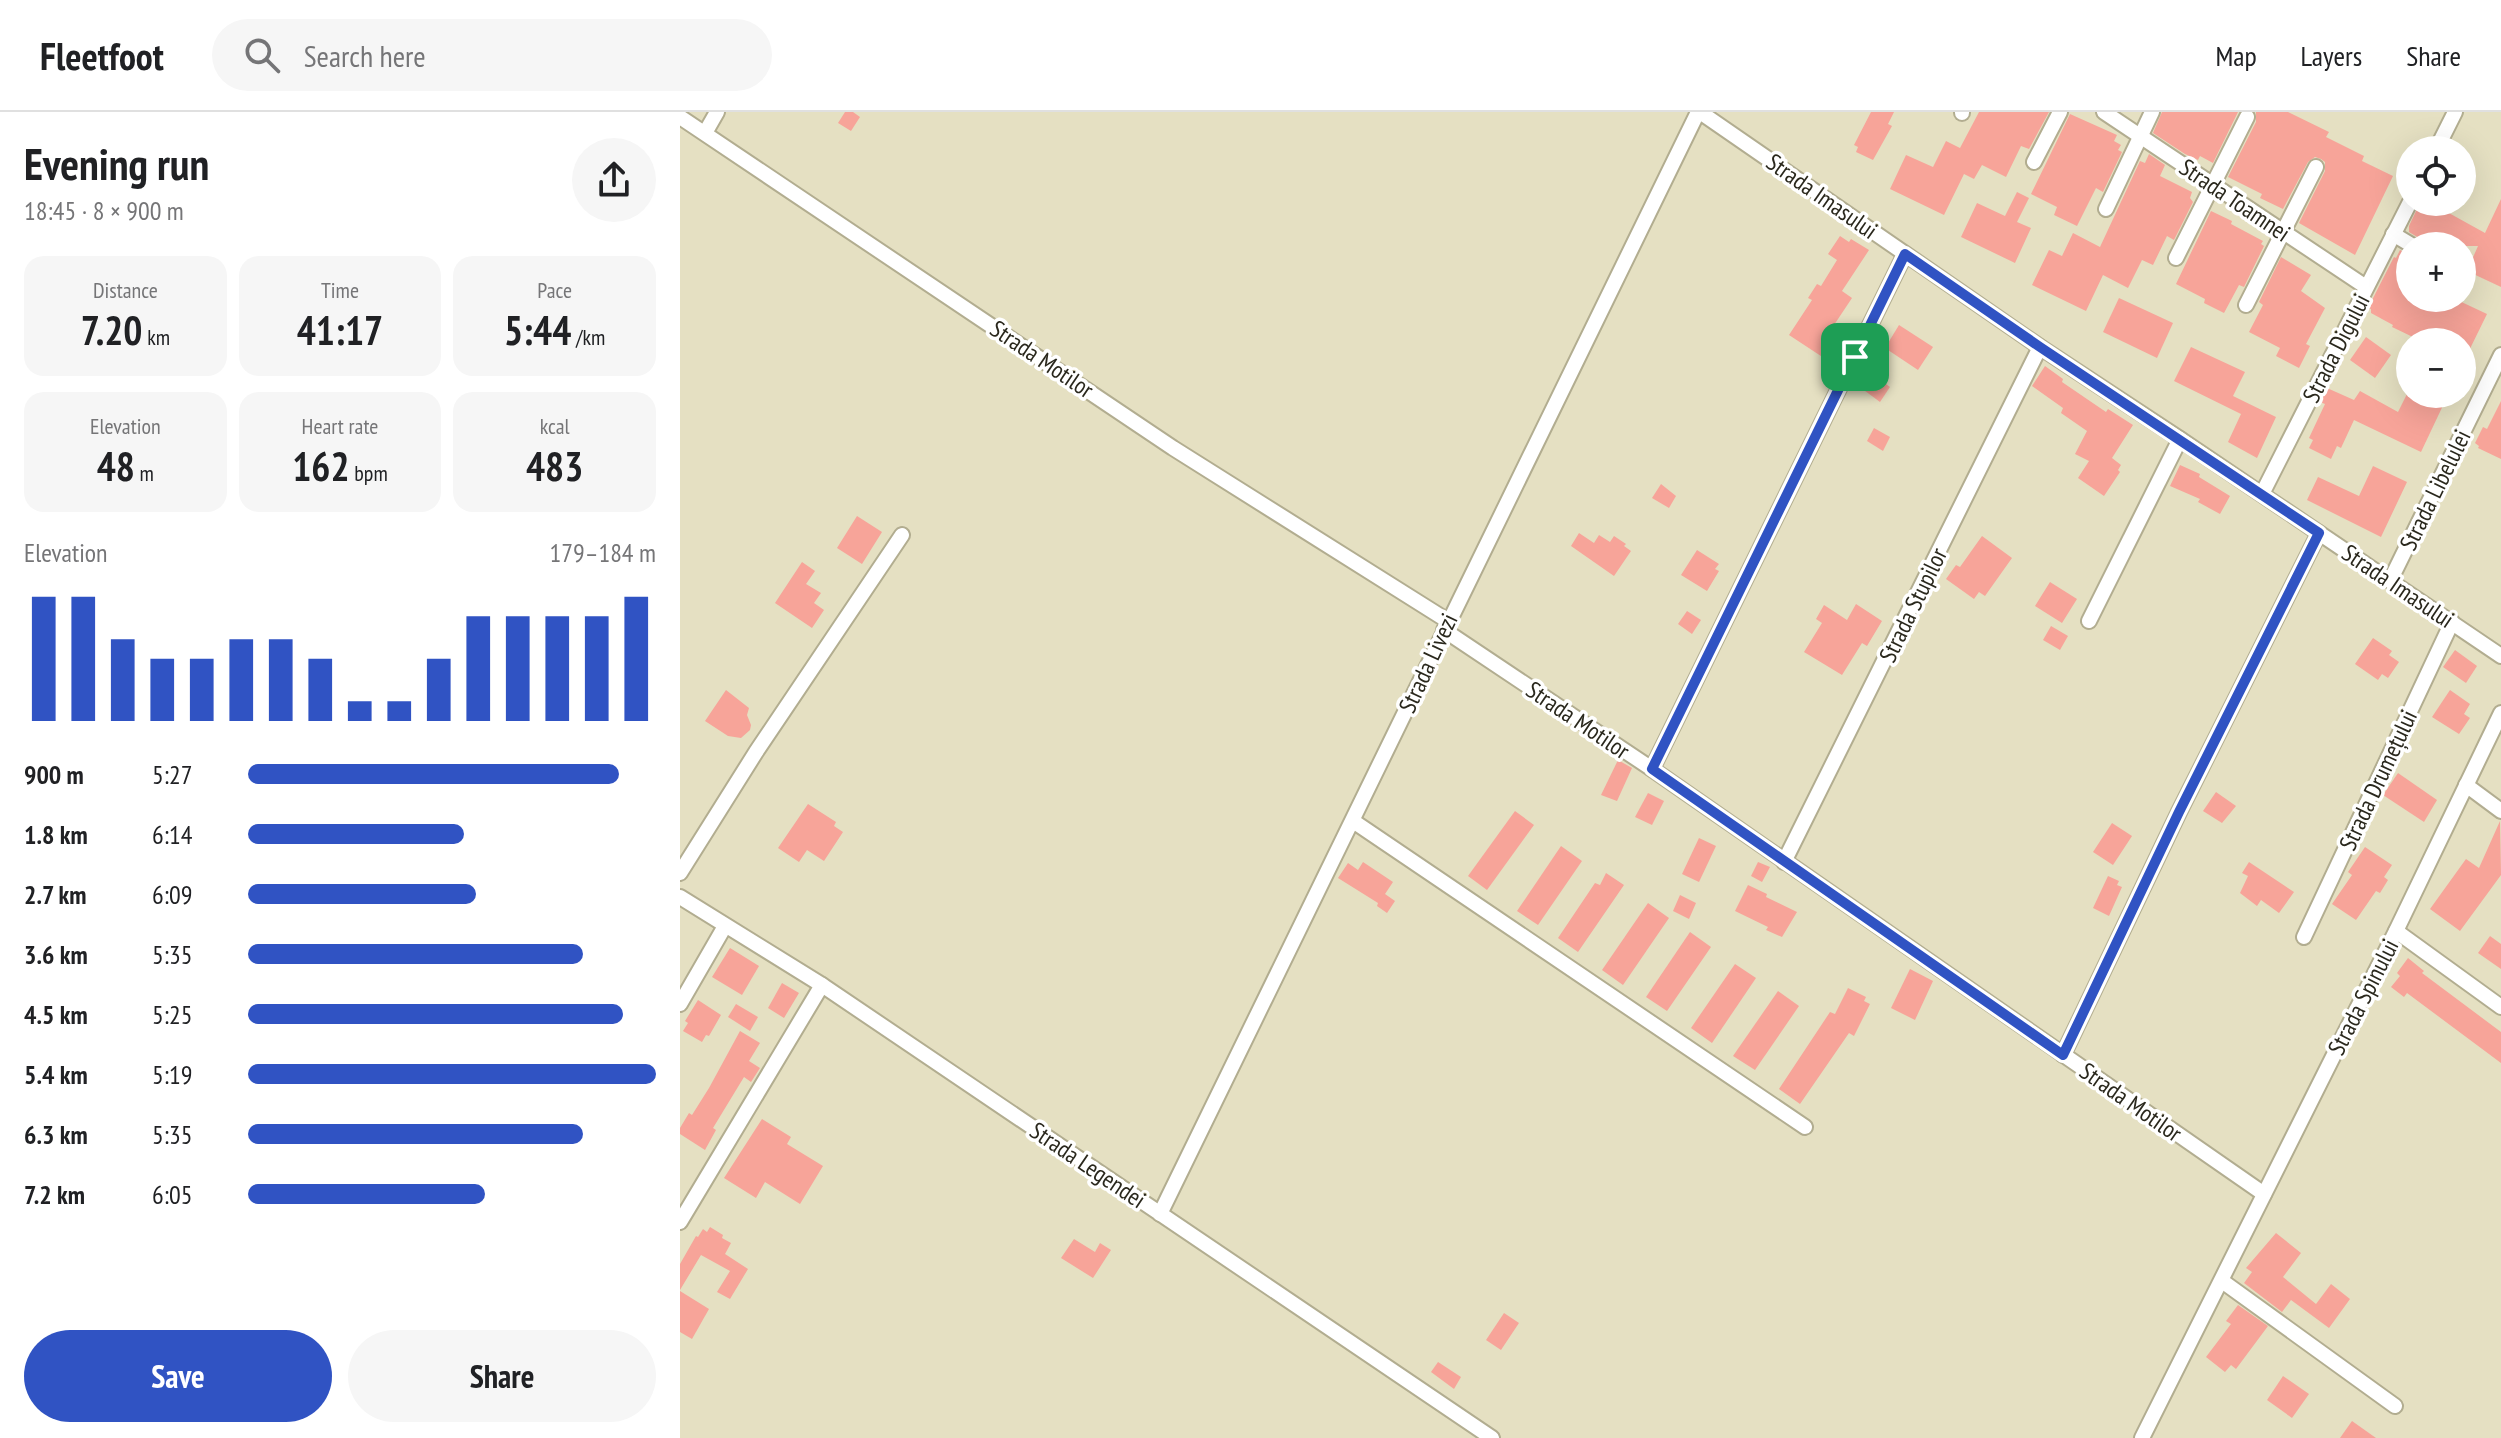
<!DOCTYPE html>
<html lang="en">
<head>
<meta charset="utf-8">
<style>
	body { margin:0; font-family:"PT Sans Narrow",sans-serif; background:#f6f6f6; color:#202124; height:100vh; display:flex; flex-direction:column; font-size:30px; white-space:nowrap }
	* { box-sizing:border-box; margin:0 }
	p { font-size:26px; color:#757577 }
	.icon { flex:none; width:44px; height:44px; fill:none; stroke:currentColor; stroke-width:2; stroke-linecap:round; stroke-linejoin:round }
	.map { position:relative; flex:1; overflow:hidden }
	.sheet { display:flex; flex-direction:column; background:#fff; width:680px }
	.sheet>* { flex:none }
	.fabs { position:absolute; left:1716px; top:24px; display:grid; gap:16px }
	.fabs a { display:grid; place-items:center; width:80px; height:80px; border-radius:50%; background:#fff; box-shadow:0 8px 32px #0002; font-size:40px }
	.pin { position:absolute; display:grid; place-items:center; width:68px; height:68px; color:#fff; margin:-34px; border-radius:16px; box-shadow:0 4px 12px #0006 }
	.round { display:grid; place-items:center; flex:none; width:84px; height:84px; border-radius:42px; background:#f6f6f6 }
	.overview { display:flex; align-items:center; justify-content:space-between; height:136px; padding:0 24px }
	h1 { font-size:44px; font-weight:800; line-height:60px }
	.metrics { display:grid; grid-template-columns:repeat(3,1fr); gap:12px; height:136px; padding:8px 24px }
	.metrics div { display:grid; align-content:center; border-radius:20px; background:#f6f6f6; text-align:center }
	.metrics b { font-size:40px; font-weight:800 }
	.metrics small { font-size:22px; font-weight:400 }
	.metrics p { font-size:22px }
	.chart { height:224px; padding:16px 24px }
	.chart p { display:flex; justify-content:space-between }
	.chart svg { width:100%; height:144px; margin-top:8px; stroke:#3053c3; stroke-width:6 }
	.primary-button { display:flex; gap:16px; margin-top:auto; padding:16px 24px }
	.primary-button a { flex:1; height:92px; border-radius:48px; background:#3053c3; color:#fff; font-size:32px; font-weight:800; line-height:92px; text-align:center }
	.primary-button a+a { background:#f6f6f6; color:#202124 }
	ul { padding:0 24px; list-style:none; font-size:26px }
	li { display:grid; grid-template-columns:128px 96px 1fr; align-items:center; height:60px }
	li i { height:20px; border-radius:10px; background:#3053c3 }
	header { display:flex; align-items:center; gap:48px; box-sizing:border-box; height:112px; padding:0 40px; background:#fff; border-bottom:2px solid #e0e0e0 }
	header strong { font-size:38px }
	nav { display:flex; gap:44px; margin-inline-start:auto; font-size:28px }
	.search { width:560px; height:72px; background:#f6f6f6; display:flex; align-items:center; gap:20px; box-sizing:border-box; padding:0 28px; border-radius:44px; color:#757577; font-size:30px }
	main { display:flex; flex:1; min-height:0 }
	.map>svg:first-child { display:block }
	.building { fill:#f7a499 }
	.lines { fill:none; stroke-linecap:round; stroke-linejoin:round }
	.minor-casing { stroke:#b2ad90; stroke-width:18 }
	.minor { stroke:#fff; stroke-width:14 }
	.route-casing { stroke:#fff; stroke-width:16 }
	.route { stroke:#3053c3; stroke-width:10 }
	.labels { text-anchor:middle; dominant-baseline:central; stroke-width:7; stroke-linejoin:round; paint-order:stroke }
	.street-label { font-size:24px; fill:#2a281d; stroke:#fff }
</style>
</head>
<body>
<header>
<strong>Fleetfoot</strong>
<div class="search"><svg class="icon" aria-label="search" viewBox="0 0 24 24"><circle cx="10" cy="10" r="6"/><path d="M15 15l6 6"/></svg>Search here</div>
<nav><a>Map</a><a>Layers</a><a>Share</a></nav>
</header>
<main>
<section class="sheet">
<div class="overview"><div><h1>Evening run</h1><p>18:45 · 8 × 900 m</p></div><a class="round"><svg class="icon" aria-label="share" viewBox="0 0 24 24"><path d="M12 15V3M7 8l5-5 5 5M5 13v7h14v-7"/></svg></a></div>
<div class="metrics">
<div><p>Distance</p><b>7.20<small> km</small></b></div>
<div><p>Time</p><b>41:17</b></div>
<div><p>Pace</p><b>5:44<small> /km</small></b></div>
</div>
<div class="metrics">
<div><p>Elevation</p><b>48<small> m</small></b></div>
<div><p>Heart rate</p><b>162<small> bpm</small></b></div>
<div><p>kcal</p><b>483</b></div>
</div>
<div class="chart"><p><span>Elevation</span>179–184 m</p>
<svg viewBox="0 0 160 44" preserveAspectRatio="none"><path d="M5 44V6M15 44V6M25 44V19M35 44V25M45 44V25M55 44V19M65 44V19M75 44V25M85 44V38M95 44V38M105 44V25M115 44V12M125 44V12M135 44V12M145 44V12M155 44V6"/></svg>
</div>
<ul>
<li><b>900 m</b>5:27<i style="width:91%"></i></li>
<li><b>1.8 km</b>6:14<i style="width:53%"></i></li>
<li><b>2.7 km</b>6:09<i style="width:56%"></i></li>
<li><b>3.6 km</b>5:35<i style="width:82%"></i></li>
<li><b>4.5 km</b>5:25<i style="width:92%"></i></li>
<li><b>5.4 km</b>5:19<i style="width:100%"></i></li>
<li><b>6.3 km</b>5:35<i style="width:82%"></i></li>
<li><b>7.2 km</b>6:05<i style="width:58%"></i></li>
</ul>
<div class="primary-button"><a>Save</a><a>Share</a></div>
</section>
<div class="map">
<svg width="1821" height="1326" viewBox="0 0 1821 1326">
	<rect width="100%" height="100%" fill="#e5e0c2"/>
	<g class="building">
		<path d="M165 0H173L180 5 171 19 158 11Z"/>
		<path d="M1191 0H1214L1208 12 1212 14 1193 48 1176 40 1178 35 1174 33Z"/>
		<path d="M1299 0H1369L1349 37 1341 34 1326 65 1302 53 1294 67 1284 62 1264 103 1210 77 1226 43 1253 55 1266 29 1280 36Z"/>
		<path d="M1482 0H1558L1533 51 1520 44 1518 48 1505 42 1473 21Z"/>
		<path d="M1576 0H1608L1649 20 1646 25 1684 44 1682 49 1713 64 1675 143 1619 111 1645 59V50L1641 47 1635 45 1628 50 1603 97 1580 86 1582 82 1548 65 1576 10Z"/>
		<path d="M1390 2 1437 23 1434 29 1441 33 1438 38 1442 40 1423 80 1416 76 1397 114 1374 103 1377 95 1351 82Z"/>
		<path d="M1469 42 1485 53 1480 64 1512 80 1510 86 1513 90 1494 128 1487 124 1473 153 1462 148 1448 176 1423 163 1406 199 1352 173 1369 138 1382 144 1393 121 1420 135 1460 49 1465 51Z"/>
		<path d="M1337 80 1349 86 1337 110 1351 116 1335 151 1281 125 1297 91 1325 104Z"/>
		<path d="M1821 87V175L1787 159 1798 134H1743L1739 126 1729 120V114L1737 97 1739 98 1743 90H1749L1805 121Z"/>
		<path d="M1531 99 1552 109 1551 112 1583 129 1581 132 1584 134 1564 175 1559 173 1544 201 1524 191 1525 187 1496 172Z"/>
		<path d="M1160 124 1169 130 1171 127 1189 138 1162 179 1172 186 1152 216 1163 223 1147 248 1109 223 1132 188 1128 186 1137 172 1141 174 1157 148 1148 142Z"/>
		<path d="M1720 138 1730 143V186H1773L1807 202 1782 253V230H1733L1735 226 1712 215 1713 213 1691 201V197L1688 196 1714 145 1716 146Z"/>
		<path d="M1601 145 1631 163 1621 179 1645 196 1626 232 1630 234 1619 256 1596 244 1600 236 1569 220 1583 193 1579 190Z"/>
		<path d="M1439 186 1493 211 1477 246 1423 220Z"/>
		<path d="M1219 213 1253 235 1238 258 1205 236Z"/>
		<path d="M1686 225 1711 243 1695 266 1670 248Z"/>
		<path d="M1511 235 1565 260 1553 284 1596 305 1577 346 1548 330 1561 302 1494 269Z"/>
		<path d="M1181 254 1210 275 1200 290 1173 270Z"/>
		<path d="M1365 254 1383 267 1382 270 1426 300 1428 297 1453 313 1432 346 1441 353 1438 358 1440 360 1424 384 1398 366 1409 349 1395 342 1407 319 1381 301 1383 296 1352 274Z"/>
		<path d="M1647 276 1674 288 1680 279 1718 300 1727 282H1760L1767 285 1741 340 1674 308 1661 336 1657 334 1651 347 1629 336 1633 328 1629 326 1645 292 1640 290Z"/>
		<path d="M1821 289V347L1798 336 1799 334 1795 331 1803 315 1807 317Z"/>
		<path d="M1194 316 1210 325 1203 339 1187 329Z"/>
		<path d="M1500 353 1520 362 1519 365 1550 384 1540 402 1518 390 1520 387 1490 374Z"/>
		<path d="M1693 354 1727 370 1701 425 1627 388 1638 365 1679 384Z"/>
		<path d="M981 372 996 384 989 396 972 386Z"/>
		<path d="M177 404 202 420 182 452 157 436Z"/>
		<path d="M899 421 914 431 919 423 930 430 934 424 946 432 944 434 951 439 934 464 891 434Z"/>
		<path d="M1302 424 1332 446 1305 484 1299 480 1294 487 1266 467 1276 453 1280 455Z"/>
		<path d="M1017 438 1039 452 1035 457 1039 459 1027 479 1001 463Z"/>
		<path d="M122 450 135 459 126 472 141 481 134 491 144 498 132 516 95 491Z"/>
		<path d="M1370 470 1397 487 1382 511 1355 494Z"/>
		<path d="M1176 492 1202 509 1187 534 1182 531 1162 563 1124 540 1142 511 1136 507 1144 493 1167 508Z"/>
		<path d="M1007 499 1021 508 1012 522 998 512Z"/>
		<path d="M1371 514 1388 524 1380 538 1363 528Z"/>
		<path d="M1693 526 1712 539 1709 543 1719 550 1708 566 1702 562 1698 568 1675 552Z"/>
		<path d="M1775 538 1797 554 1786 571 1763 555Z"/>
		<path d="M46 578 69 596 67 603 71 613 70 618 61 626 48 624 25 609Z"/>
		<path d="M1770 578 1790 592 1784 602 1790 606 1779 622 1752 605Z"/>
		<path d="M938 648 952 656 937 689 921 683Z"/>
		<path d="M1718 661 1757 688 1744 710 1703 683Z"/>
		<path d="M1536 680 1556 694 1542 711 1523 699Z"/>
		<path d="M968 681 984 689 972 713 955 705Z"/>
		<path d="M128 692 156 710 154 714 163 720 144 749 127 738 119 750 98 736Z"/>
		<path d="M835 699 854 713 807 778 788 764Z"/>
		<path d="M1820 709 1821 763 1780 819 1750 797 1786 747 1799 756Z"/>
		<path d="M1432 711 1452 724 1433 753 1413 740Z"/>
		<path d="M1019 726 1036 734 1019 770 1002 762Z"/>
		<path d="M881 734 902 749 858 813 837 799Z"/>
		<path d="M1685 735 1712 753 1704 765 1708 768 1700 781 1696 779 1676 808 1652 792 1672 763 1668 760Z"/>
		<path d="M683 750 713 770 705 782 715 789 707 801 697 794 698 791 658 766 668 751 678 758Z"/>
		<path d="M1078 750 1090 755 1082 770 1071 764Z"/>
		<path d="M1569 750 1614 780 1599 801 1581 788 1577 794 1560 781 1568 764 1562 761Z"/>
		<path d="M926 761 944 773 898 840 878 826 915 771 920 773Z"/>
		<path d="M1428 764 1439 769 1437 773 1442 775 1429 804 1413 796Z"/>
		<path d="M1068 773 1087 782 1086 785 1117 800 1102 825 1086 818 1088 815 1055 799Z"/>
		<path d="M1000 783 1016 791 1009 807 993 799Z"/>
		<path d="M968 791 989 806 943 873 922 858Z"/>
		<path d="M1010 820 1031 835 987 899 966 885Z"/>
		<path d="M1810 824 1821 832V857L1798 841Z"/>
		<path d="M50 836 79 854 62 883 32 865Z"/>
		<path d="M1728 846 1744 859 1742 861 1821 920V951L1727 881 1724 885 1711 875 1720 864 1717 861Z"/>
		<path d="M1055 852 1076 866 1032 931 1011 916Z"/>
		<path d="M1230 857 1253 869 1235 908 1211 896Z"/>
		<path d="M102 871 119 881 104 906 88 896Z"/>
		<path d="M1168 876 1186 885 1184 889 1190 892 1174 924 1169 921 1120 992 1099 977 1150 900 1155 902Z"/>
		<path d="M1098 879 1119 894 1075 958 1053 944Z"/>
		<path d="M18 888 41 903 29 924 26 923 22 930 3 919 8 911 5 909Z"/>
		<path d="M56 892 78 905 70 919 48 905Z"/>
		<path d="M60 919 80 931 69 949 80 956 71 970 64 965 33 1016 36 1018 25 1038 0 1022V1016L9 1001 12 1003 29 976Z"/>
		<path d="M82 1007 111 1025 107 1032 143 1054 120 1092 85 1070 76 1086 44 1066Z"/>
		<path d="M30 1115 43 1123 42 1126 51 1131 45 1142 68 1157 50 1187 37 1180 50 1159 21 1143 0 1178V1152L16 1124 18 1125 23 1117 27 1120Z"/>
		<path d="M1596 1121 1621 1141 1603 1165 1636 1192 1651 1172 1670 1187 1649 1216 1611 1188 1602 1200 1564 1171 1572 1160 1566 1156Z"/>
		<path d="M394 1127 415 1140 420 1131 431 1138 413 1166 381 1146Z"/>
		<path d="M0 1179 29 1197 12 1227 0 1220Z"/>
		<path d="M1558 1193 1588 1214 1556 1257 1551 1253 1545 1260 1526 1245 1551 1212 1546 1209Z"/>
		<path d="M824 1201 839 1211 821 1238 806 1228Z"/>
		<path d="M758 1250 781 1265 774 1277 751 1260Z"/>
		<path d="M1603 1264 1629 1282 1612 1306 1587 1288Z"/>
		<path d="M1672 1309 1696 1326H1660Z"/>
	</g>
	<g class="lines">
		<g class="minor-casing">
			<g id="minor">
				<path d="M1020 0 1360 235 1500 327 1821 544"/>
				<path d="M1424 0 1686 175"/>
				<path d="M1282 1V0"/>
				<path d="M0 5 493 336 768 509"/>
				<path d="M25 21 37 0"/>
				<path d="M1756 38 1775 0"/>
				<path d="M1354 50 1380 0"/>
				<path d="M1426 97 1472 0"/>
				<path d="M1713 122 1733 134"/>
				<path d="M1496 146 1567 5"/>
				<path d="M1566 193 1636 55"/>
				<path d="M1582 382 1730 90"/>
				<path d="M1710 469 1821 243"/>
				<path d="M1409 509 1500 327"/>
				<path d="M764 518 972 657 1584 1082"/>
				<path d="M972 657 1225 142"/>
				<path d="M1786 673 1821 699"/>
				<path d="M673 709 1125 1015"/>
				<path d="M1104 750 1360 235"/>
				<path d="M0 761 76 640 222 423"/>
				<path d="M0 785 142 873 812 1326"/>
				<path d="M1716 819 1821 895"/>
				<path d="M1624 825 1772 510"/>
				<path d="M0 892 45 814"/>
				<path d="M1383 943 1499 700 1639 421"/>
				<path d="M480 1102C660 735 838 367 1018 0"/>
				<path d="M0 1110 142 873"/>
				<path d="M1542 1169 1715 1294"/>
				<path d="M1462 1326 1716 819 1821 601"/>
			</g>
		</g>
		<use href="#minor" class="minor"/>
	</g>
	<g class="lines">
		<g class="route-casing">
			<path id="route" d="M1225 142 1360 235 1639 421 1499 700 1383 943 972 657Z"/>
		</g>
		<use href="#route" class="route"/>
	</g>
	<g class="labels">
		<g class="street-label">
			<text transform="translate(1142 84) rotate(35)">Strada Imasului</text>
			<text transform="translate(1555 88) rotate(34)">Strada Toamnei</text>
			<text transform="translate(1656 236) rotate(-63)">Strada Digului</text>
			<text transform="translate(362 247) rotate(34)">Strada Motilor</text>
			<text transform="translate(1755 378) rotate(-64)">Strada Libelulei</text>
			<text transform="translate(1718 474) rotate(34)">Strada Imasului</text>
			<text transform="translate(1233 493) rotate(-64)">Strada Stupilor</text>
			<text transform="translate(748 551) rotate(-65)">Strada Livezi</text>
			<text transform="translate(898 608) rotate(34)">Strada Motilor</text>
			<text transform="translate(1698 668) rotate(-65)">Strada Drumețului</text>
			<text transform="translate(1683 885) rotate(-63)">Strada Spinului</text>
			<text transform="translate(1451 990) rotate(35)">Strada Motilor</text>
			<text transform="translate(408 1053) rotate(34)">Strada Legendei</text>
		</g>
	</g>
</svg>
<div class="fabs">
<a><svg class="icon" aria-label="locate" viewBox="0 0 24 24"><circle cx="12" cy="12" r="6"/><path d="M12 2v4M12 18v4M2 12h4M18 12h4"/></svg></a>
<a>+</a>
<a>−</a>
</div>
<div class="pin" style="left:1175px;top:245px;background:#1e9e55"><svg class="icon" aria-label="arrive" viewBox="0 0 24 24"><path d="M6 21V4h12l-3 4 3 4H6"/></svg></div>
</div>
</main>
</body>
</html>
